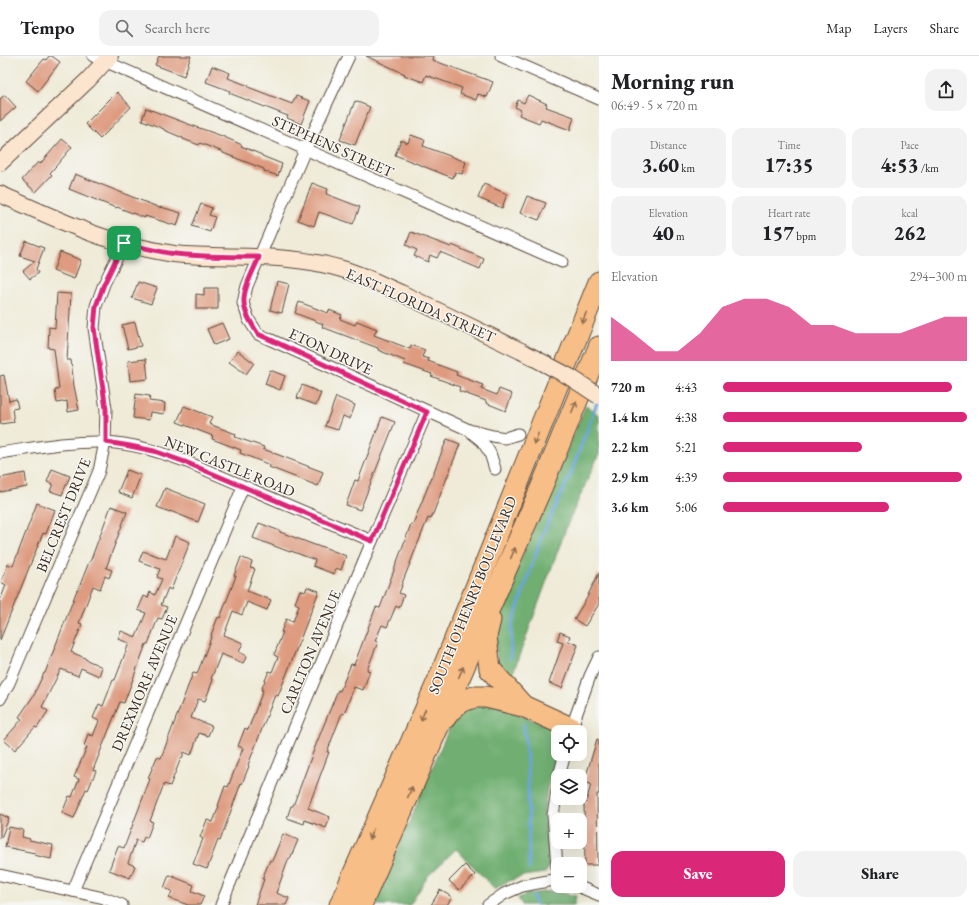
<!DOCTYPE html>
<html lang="en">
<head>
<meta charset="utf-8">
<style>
	body { margin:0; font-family:"EB Garamond",serif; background:#f2f2f2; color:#202124; height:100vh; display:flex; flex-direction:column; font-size:15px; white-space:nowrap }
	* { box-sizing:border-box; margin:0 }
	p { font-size:13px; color:#757577 }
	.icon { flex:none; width:22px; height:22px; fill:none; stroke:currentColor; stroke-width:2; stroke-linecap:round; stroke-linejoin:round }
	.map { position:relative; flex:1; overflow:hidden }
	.side { display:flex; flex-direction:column; background:#fff; width:380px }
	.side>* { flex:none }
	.controls { position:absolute; left:551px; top:669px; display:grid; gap:8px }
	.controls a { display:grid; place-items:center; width:36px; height:36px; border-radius:8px; background:#fff; box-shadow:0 4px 16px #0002; font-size:20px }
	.pin { position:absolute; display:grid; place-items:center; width:34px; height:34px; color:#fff; margin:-17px; border-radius:8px; box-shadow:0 2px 6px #0006 }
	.round { display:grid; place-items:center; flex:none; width:42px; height:42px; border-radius:12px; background:#f2f2f2 }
	.headline { display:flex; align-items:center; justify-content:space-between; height:68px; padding:0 12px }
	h1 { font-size:22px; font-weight:800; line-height:30px }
	.stats { display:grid; grid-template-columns:repeat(3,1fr); gap:6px; height:68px; padding:4px 12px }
	.stats div { display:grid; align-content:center; border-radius:10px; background:#f2f2f2; text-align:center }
	.stats b { font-size:20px; font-weight:800 }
	.stats small { font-size:11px; font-weight:400 }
	.stats p { font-size:11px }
	.chart { height:112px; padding:8px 12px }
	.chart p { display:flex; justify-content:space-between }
	.chart svg { width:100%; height:72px; margin-top:4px; fill:#db2777; opacity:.7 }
	.primary-button { display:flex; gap:8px; margin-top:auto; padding:8px 12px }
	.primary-button a { flex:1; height:46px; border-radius:12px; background:#db2777; color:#fff; font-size:16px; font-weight:800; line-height:46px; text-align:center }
	.primary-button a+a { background:#f2f2f2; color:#202124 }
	ul { padding:0 12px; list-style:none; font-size:13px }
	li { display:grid; grid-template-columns:64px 48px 1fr; align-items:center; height:30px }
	li i { height:10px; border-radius:5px; background:#db2777 }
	header { display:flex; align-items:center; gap:24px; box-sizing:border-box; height:56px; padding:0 20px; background:#fff; border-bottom:1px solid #e0e0e0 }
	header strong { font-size:19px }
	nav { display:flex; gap:22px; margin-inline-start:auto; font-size:14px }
	.search { width:280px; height:36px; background:#f2f2f2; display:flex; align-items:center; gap:10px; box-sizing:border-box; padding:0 14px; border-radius:12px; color:#757577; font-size:15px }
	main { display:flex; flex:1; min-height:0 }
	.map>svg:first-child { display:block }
	.forest { fill:#70af71; stroke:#566c48 }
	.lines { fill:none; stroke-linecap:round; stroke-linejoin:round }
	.stream { stroke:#69a5da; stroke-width:3 }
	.building { fill:#de9b80 }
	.minor-casing { stroke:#56473a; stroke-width:13 }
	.secondary-casing { stroke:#56473a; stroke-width:18 }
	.motorway-casing { stroke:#56473a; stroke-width:23 }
	.minor { stroke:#fff; stroke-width:11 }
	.secondary { stroke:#fce5cf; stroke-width:16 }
	.motorway { stroke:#f7be87; stroke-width:21 }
	.secondary-bridge-casing { stroke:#56473a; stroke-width:18; stroke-linecap:butt }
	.secondary-bridge { stroke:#fce5cf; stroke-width:16 }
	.oneway { stroke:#906d4d }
	.route-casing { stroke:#fff; stroke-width:8 }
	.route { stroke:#db2777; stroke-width:5 }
	.labels { text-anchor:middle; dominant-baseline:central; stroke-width:3; stroke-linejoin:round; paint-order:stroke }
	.street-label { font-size:15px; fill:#3b2a1e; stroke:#f6f6f2 }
</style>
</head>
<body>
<header>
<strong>Tempo</strong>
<div class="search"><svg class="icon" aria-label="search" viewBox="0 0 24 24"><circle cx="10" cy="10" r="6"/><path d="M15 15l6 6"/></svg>Search here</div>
<nav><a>Map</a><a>Layers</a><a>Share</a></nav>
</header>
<main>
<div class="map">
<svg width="599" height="849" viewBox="0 0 599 849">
	<rect width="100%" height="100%" fill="#f6f6f2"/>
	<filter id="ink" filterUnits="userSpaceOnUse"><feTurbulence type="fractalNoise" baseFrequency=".025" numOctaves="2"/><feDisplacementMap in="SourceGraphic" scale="8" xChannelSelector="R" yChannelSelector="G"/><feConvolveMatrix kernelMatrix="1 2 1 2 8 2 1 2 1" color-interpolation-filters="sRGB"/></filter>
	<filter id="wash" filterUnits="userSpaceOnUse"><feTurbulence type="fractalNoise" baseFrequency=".012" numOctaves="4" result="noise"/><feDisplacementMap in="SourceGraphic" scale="16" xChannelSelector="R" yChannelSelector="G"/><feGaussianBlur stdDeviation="0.9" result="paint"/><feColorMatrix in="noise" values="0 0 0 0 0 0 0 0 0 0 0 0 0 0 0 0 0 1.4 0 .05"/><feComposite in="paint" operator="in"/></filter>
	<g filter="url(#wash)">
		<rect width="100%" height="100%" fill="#efebd8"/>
		<g class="forest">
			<path d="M586 349 599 359V398L568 467 510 625C507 621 504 617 501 612 492 594 497 572 500 553Z"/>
			<path d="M491 647 551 671 558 680V694L547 733 544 755 549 805 548 813 545 817 523 820 506 826 495 833 456 793 428 820 410 849H374L450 670 463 655Z"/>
			<path d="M553 835 576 840 574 849H522L518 842 527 838Z"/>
		</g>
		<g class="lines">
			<g class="stream">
				<path d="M510 603 512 569 542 480 571 417 598 344"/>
				<path d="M524 668 528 723 529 813"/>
				<path d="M533 840 536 849"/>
			</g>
		</g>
		<g id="blocks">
			<g class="building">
				<path d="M49 0H52L60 6 38 35 26 25 44 3 46 4Z"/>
				<path d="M159 0H191L184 20 155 9Z"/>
				<path d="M366 0H433L432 4 493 26 487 41 478 38 476 44 460 38 462 32 426 19 423 26 404 19 405 18Z"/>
				<path d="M212 10 230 17 228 22 249 30 248 31 292 48 296 40 310 45 301 68 287 62 288 60 229 37 230 35 206 26Z"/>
				<path d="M117 36 131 51 100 83 85 68Z"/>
				<path d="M5 39 16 51 0 65V43Z"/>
				<path d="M528 39 547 48 546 51 574 61 570 74 541 63 539 67 519 59 521 54 515 51 518 44 524 47Z"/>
				<path d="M355 45 370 51 355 89 340 84Z"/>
				<path d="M146 52 188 68 222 80 242 89 241 90 262 99V100L282 108 278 120 264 115V113L223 97V96L200 87 199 89 183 83V82L164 74V73L142 64Z"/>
				<path d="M411 79 425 84 423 90 466 106 462 118 455 116 453 122 395 99 401 84 408 87Z"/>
				<path d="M62 83 72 91 50 117 52 119 36 136 22 124 38 106 40 108Z"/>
				<path d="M75 118 160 152 161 151 181 157 177 170 145 160V162L117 151 116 152 69 133Z"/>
				<path d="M312 127 328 133 326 138 360 151 353 168 319 156 314 170 298 164Z"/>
				<path d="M484 128 507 138 502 152 478 142Z"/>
				<path d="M527 140 546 147 539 164 520 157Z"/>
				<path d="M201 148 212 152 209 159 215 161 210 176 192 170Z"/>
				<path d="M411 176 451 191 452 189 484 203 480 213 440 196 437 202 430 199 428 206 414 200 417 194 406 189Z"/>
				<path d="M26 185 44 192 36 213 38 217 30 223 23 215 35 205 20 200Z"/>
				<path d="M60 196 81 204 74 223 53 215Z"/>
				<path d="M277 225 289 228 282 257 270 254Z"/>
				<path d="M138 226 157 232 151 248 132 242Z"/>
				<path d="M204 232H218V253H196V238L204 239Z"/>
				<path d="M57 237 71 238 67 304H71L74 330 79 354 68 356 67 345 57 347 55 334 59 333 54 293 48 292 49 271 55 272Z"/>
				<path d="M299 246 328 257 329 254 342 259 340 263 355 269 357 265 377 273 374 279 410 293 411 289 425 294 422 301 429 303 428 305 457 316 456 319 483 329 481 333 497 339 499 333 512 338 506 355 486 347V345L459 335 460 331 431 320 432 318 404 308 405 305 378 294V292L322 271 323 268 295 257Z"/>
				<path d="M135 266 141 290 128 293 122 269Z"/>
				<path d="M222 267 229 283 214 289 207 273Z"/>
				<path d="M238 295 254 307 246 318 229 306Z"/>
				<path d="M146 303 148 323 130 325 128 305Z"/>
				<path d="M270 314 285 320 280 334 265 328Z"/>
				<path d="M4 319 9 345 16 343 18 352 12 353 14 366 1 368 0 363V320Z"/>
				<path d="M302 329 321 337 316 349 297 342Z"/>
				<path d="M136 338 150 340 149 345 165 347 164 358 150 356 149 364 133 362Z"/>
				<path d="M336 341 355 349 350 363 343 360 338 374 325 370Z"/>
				<path d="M184 350 212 361 209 368 236 378 235 381 264 391 263 393 323 416 318 430 269 411 270 409 240 397 241 394 212 383 213 380 177 366Z"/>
				<path d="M382 361 395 366 360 454 346 449 355 424 358 425Z"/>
				<path d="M447 383 460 388 431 463 428 462 401 530H402L399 537 404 539 399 552 396 550 387 571 382 569 375 585 378 586 367 614 370 615 363 634 354 631 344 658 342 657 327 696H329L308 752 330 761 326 772 305 764 304 768 287 762 291 750H293L315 691 338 634 340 635 351 608 354 609 376 551 380 552 411 468H413Z"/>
				<path d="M52 413 70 420 62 439 50 435 53 428 47 426Z"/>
				<path d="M127 414 141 419 132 442 118 436Z"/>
				<path d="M25 417 27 431 0 436V422Z"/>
				<path d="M165 432 205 448 198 466 170 455V456L157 451Z"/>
				<path d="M37 447 55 454 46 478 43 477 0 584V545L6 529 1 526 8 508 13 510Z"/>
				<path d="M111 450 127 456 106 512 112 514 109 522 105 520 100 533 93 530 79 567 82 568 71 596 85 602V603L102 611 99 620 81 612 78 620 61 613 42 651 48 655 37 672 35 671 15 694 4 684 22 663 19 661 36 636H35L44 617H45L77 534H78L89 506H90Z"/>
				<path d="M259 467 280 475V476L320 491 321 490 346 500 341 514 336 512 334 518 313 510 315 504 291 495 290 496 253 482Z"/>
				<path d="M175 480 190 486 171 534 168 532 161 549 167 551 162 563 158 562 148 588H146L124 647 120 646 93 714 96 715 88 734 86 733 74 762 62 757 69 740 72 741 79 723 74 721 87 691 84 690 88 678 93 680 99 665 93 662 99 648 103 650 113 624H115L129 587 118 583 121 575 136 581 146 557 138 554 144 540 148 542 150 536 155 539 162 523 157 521 160 513 139 505 143 495 166 503Z"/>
				<path d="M241 501 252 506 250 512 255 513 247 535 271 544 267 554 247 546 242 559 233 555 224 579 243 587 239 596 247 600 243 607 221 598 211 623 213 624 205 645 198 643 191 662 212 670 208 680 199 677 191 699 184 696 182 703 181 702 170 730 164 728 150 765 153 766 147 782 144 781 142 786 136 784 128 807 135 810 130 822 109 814 118 790 124 792 150 723 148 722 157 701 161 702 193 617 197 618 212 579H211L218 561 220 562 236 520H234Z"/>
				<path d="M599 517V548L585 570 574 563 588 540V539Z"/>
				<path d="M307 531 319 535 278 640 275 639 248 709 249 710 242 728 241 727 220 785 218 784 207 813 193 808 203 783 200 781 207 764 213 766 219 750H218L225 730 228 731 243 692 238 690 245 672 248 674 263 634H261L269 615 272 616 278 601 274 599 283 576H281L286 563 293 566 299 549 295 547 300 534 305 536Z"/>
				<path d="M560 576 570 580 568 585 578 589 562 632 549 627 563 587 557 585Z"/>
				<path d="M597 683 599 684V738H597L598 809H585L584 747H586L591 728 584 727Z"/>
				<path d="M0 758 9 762 1 782H0Z"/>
				<path d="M9 771 23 774 22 781 30 783 29 784 53 789 51 803 34 799 35 797 5 791Z"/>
				<path d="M283 778 298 784 290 803 289 802 276 837 289 842 286 849H255L264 823H262L270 804 272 805Z"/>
				<path d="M465 809 475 819 459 834 449 825Z"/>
				<path d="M169 819 194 829 192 835 204 840 200 849H188L169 842 172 835 164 832Z"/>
				<path d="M440 834 452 841 447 849H431Z"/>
			</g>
		</g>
	</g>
	<g filter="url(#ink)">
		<use href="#blocks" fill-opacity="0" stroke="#56473a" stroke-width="1"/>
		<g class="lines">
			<g class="minor-casing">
				<g id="minor">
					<path d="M93 0 562 206"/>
					<path d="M349 0 305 94 247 230 243 247 249 264 258 278 469 374 493 380 505 382 518 378"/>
					<path d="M501 0 599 43"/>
					<path d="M472 377 482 385 490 397 495 413"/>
					<path d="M0 397C34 392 69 385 104 386 132 387 159 396 185 405L372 485"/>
					<path d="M0 643 9 627 99 415 105 386 106 353 94 272 96 250 104 228 124 187"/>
					<path d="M570 676 590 620 599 601"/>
					<path d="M559 720 565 698"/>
					<path d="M0 819 104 842 122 849"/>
					<path d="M558 823 553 759 558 729"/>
					<path d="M577 830 599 839"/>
					<path d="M73 835 243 431"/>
					<path d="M221 849 372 485 427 356"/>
					<path d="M488 849 504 838 522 830 558 823"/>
				</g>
			</g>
			<g class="secondary-casing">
				<g id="secondary">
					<path d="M0 107 88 24 110 0"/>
					<path d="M0 138C29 151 57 164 86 175 114 186 144 193 174 198 202 201 231 200 259 201 287 202 315 205 342 213 363 219 382 229 401 237 441 256 481 276 521 295"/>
				</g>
			</g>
			<g class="motorway-casing">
				<g id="motorway">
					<path d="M490 564 486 580 490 613 523 650"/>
					<path d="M445 662 449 656 460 646 474 641H486L523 650 571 672"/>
					<path d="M340 849 441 618 599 226"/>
					<path d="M361 849 542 430 599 291"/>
				</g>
			</g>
			<use href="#minor" class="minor"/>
			<use href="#secondary" class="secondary"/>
			<use href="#motorway" class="motorway"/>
			<g class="secondary-bridge-casing">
				<path id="secondary-bridge" d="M521 295 570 321 599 340"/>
			</g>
			<use href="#secondary-bridge" class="secondary-bridge"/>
		</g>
		<defs><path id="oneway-shaft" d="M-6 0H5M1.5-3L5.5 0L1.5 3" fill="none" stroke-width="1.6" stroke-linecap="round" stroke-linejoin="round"/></defs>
		<g class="oneway">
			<use href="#oneway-shaft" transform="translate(584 262) rotate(112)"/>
			<use href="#oneway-shaft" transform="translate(574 351) rotate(-68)"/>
			<use href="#oneway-shaft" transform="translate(536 383) rotate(112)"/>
			<use href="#oneway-shaft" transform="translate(513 497) rotate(-67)"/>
			<use href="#oneway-shaft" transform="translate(461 616) rotate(-67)"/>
			<use href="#oneway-shaft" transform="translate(423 659) rotate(113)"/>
			<use href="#oneway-shaft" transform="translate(410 736) rotate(-67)"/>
			<use href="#oneway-shaft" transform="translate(371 778) rotate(113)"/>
		</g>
	</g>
	<g class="lines" filter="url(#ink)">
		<g class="route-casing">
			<path id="route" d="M124 187C141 191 158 196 176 198 204 201 232 201 259 201 254 214 243 232 244 246 244 257 253 270 258 278L427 356 372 485 185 406 154 395 130 390 106 386V353L98 300 94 272 96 250 104 228Z"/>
		</g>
		<use href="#route" class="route"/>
	</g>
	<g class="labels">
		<g class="street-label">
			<text transform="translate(333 90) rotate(24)">STEPHENS STREET</text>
			<text transform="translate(421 249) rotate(24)">EAST FLORIDA STREET</text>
			<text transform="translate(331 295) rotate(25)">ETON DRIVE</text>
			<text transform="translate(230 410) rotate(22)">NEW CASTLE ROAD</text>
			<text transform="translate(63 459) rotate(-68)">BELCREST DRIVE</text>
			<text transform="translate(472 539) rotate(-68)">SOUTH O'HENRY BOULEVARD</text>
			<text transform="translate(310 596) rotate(-67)">CARLTON AVENUE</text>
			<text transform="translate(144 627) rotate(-67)">DREXMORE AVENUE</text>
		</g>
	</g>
</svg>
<div class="controls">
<a><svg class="icon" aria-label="locate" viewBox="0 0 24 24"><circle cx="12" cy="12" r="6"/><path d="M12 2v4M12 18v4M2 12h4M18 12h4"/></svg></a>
<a><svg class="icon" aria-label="layers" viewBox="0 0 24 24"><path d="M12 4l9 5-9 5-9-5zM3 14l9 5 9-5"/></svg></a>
<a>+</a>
<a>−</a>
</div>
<div class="pin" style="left:124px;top:187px;background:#1e9e55"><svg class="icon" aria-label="arrive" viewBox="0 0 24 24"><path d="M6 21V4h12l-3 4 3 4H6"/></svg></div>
</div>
<section class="side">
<div class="headline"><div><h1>Morning run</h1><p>06:49 · 5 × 720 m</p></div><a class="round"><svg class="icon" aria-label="share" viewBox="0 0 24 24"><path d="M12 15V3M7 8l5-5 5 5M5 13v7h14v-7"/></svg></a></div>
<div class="stats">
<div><p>Distance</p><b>3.60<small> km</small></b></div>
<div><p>Time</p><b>17:35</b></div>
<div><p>Pace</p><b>4:53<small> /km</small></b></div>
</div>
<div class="stats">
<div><p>Elevation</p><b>40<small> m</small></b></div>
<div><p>Heart rate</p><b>157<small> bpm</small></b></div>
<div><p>kcal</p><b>262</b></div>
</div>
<div class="chart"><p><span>Elevation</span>294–300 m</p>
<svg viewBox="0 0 160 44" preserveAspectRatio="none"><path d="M0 44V17L10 27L20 38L30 38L40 27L50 11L60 6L70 6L80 11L90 22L100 22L110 27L120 27L130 27L140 22L150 17L160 17V44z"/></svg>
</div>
<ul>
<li><b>720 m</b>4:43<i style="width:94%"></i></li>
<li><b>1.4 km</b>4:38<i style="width:100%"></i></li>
<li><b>2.2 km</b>5:21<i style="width:57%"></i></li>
<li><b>2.9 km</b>4:39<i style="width:98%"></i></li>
<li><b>3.6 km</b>5:06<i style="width:68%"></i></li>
</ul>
<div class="primary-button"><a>Save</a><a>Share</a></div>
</section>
</main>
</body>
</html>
